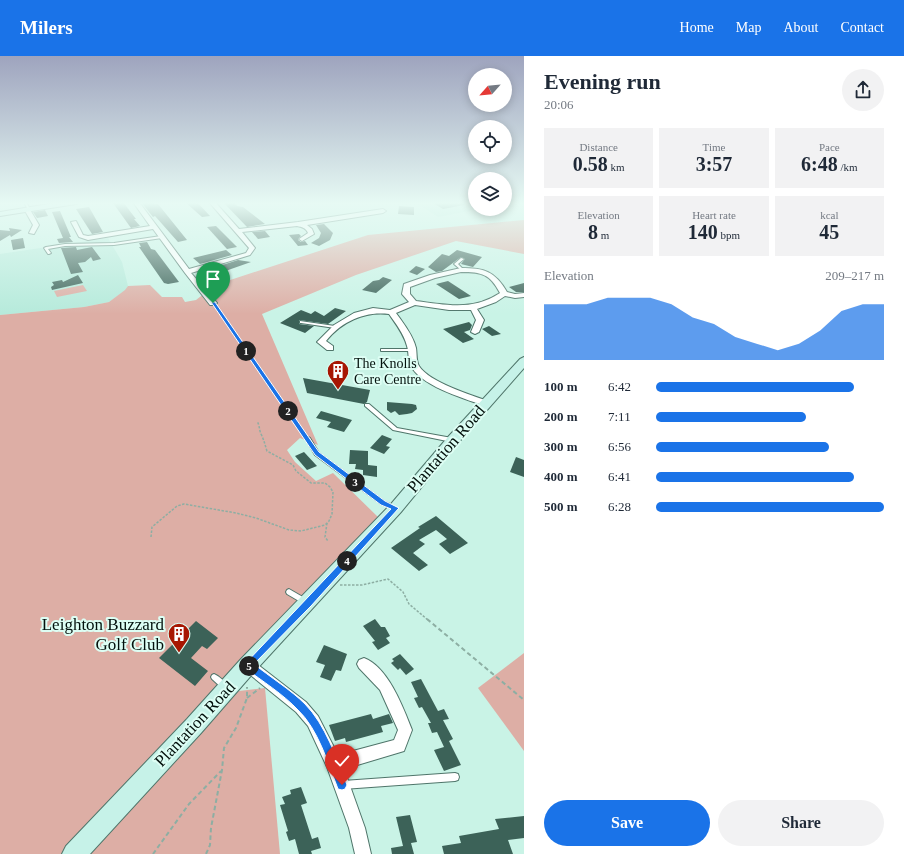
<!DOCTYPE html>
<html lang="en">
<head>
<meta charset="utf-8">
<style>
	body { margin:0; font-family:"Times New Roman",serif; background:#f2f2f3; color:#1f2937; height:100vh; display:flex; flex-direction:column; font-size:15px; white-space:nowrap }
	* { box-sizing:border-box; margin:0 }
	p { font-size:13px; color:#747a83 }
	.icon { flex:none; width:22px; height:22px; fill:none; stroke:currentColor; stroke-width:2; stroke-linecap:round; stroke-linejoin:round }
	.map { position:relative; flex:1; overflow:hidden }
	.drawer { display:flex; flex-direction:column; background:#fff; width:380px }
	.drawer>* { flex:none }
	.needle { width:26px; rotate:243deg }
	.buttons { position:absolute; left:468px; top:12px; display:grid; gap:8px }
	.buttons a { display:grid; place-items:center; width:44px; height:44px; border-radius:50%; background:#fff; box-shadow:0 2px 10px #0003; font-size:20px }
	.pin { position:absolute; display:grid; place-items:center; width:34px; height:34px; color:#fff; margin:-41px -17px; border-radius:50% 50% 50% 0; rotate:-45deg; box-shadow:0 0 4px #0007 }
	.pin .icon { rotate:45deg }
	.km { position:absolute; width:20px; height:20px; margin:-10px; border-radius:50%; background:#222; color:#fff; font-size:11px; line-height:20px; text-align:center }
	.round { display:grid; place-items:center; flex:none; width:42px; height:42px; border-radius:21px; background:#f2f2f3 }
	.headline { display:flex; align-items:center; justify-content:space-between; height:68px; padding:0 20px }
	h1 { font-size:22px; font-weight:700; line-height:30px }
	.stats { display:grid; grid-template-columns:repeat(3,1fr); gap:6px; height:68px; padding:4px 20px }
	.stats div { display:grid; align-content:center; border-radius:0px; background:#f2f2f3; text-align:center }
	.stats b { font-size:20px; font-weight:700 }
	.stats small { font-size:11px; font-weight:400 }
	.stats p { font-size:11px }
	.chart { height:112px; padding:8px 20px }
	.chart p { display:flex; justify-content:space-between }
	.chart svg { width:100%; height:72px; margin-top:4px; fill:#1a73e8; opacity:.7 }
	.primary-button { display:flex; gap:8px; margin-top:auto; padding:8px 20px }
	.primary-button a { flex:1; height:46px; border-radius:24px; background:#1a73e8; color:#fff; font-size:16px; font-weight:700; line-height:46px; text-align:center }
	.primary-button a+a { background:#f2f2f3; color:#1f2937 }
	ul { padding:0 20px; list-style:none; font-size:13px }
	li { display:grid; grid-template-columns:64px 48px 1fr; align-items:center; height:30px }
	li i { height:10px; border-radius:5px; background:#1a73e8 }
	header { display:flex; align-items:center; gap:24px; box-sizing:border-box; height:56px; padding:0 20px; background:#1a73e8; color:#fff }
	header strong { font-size:19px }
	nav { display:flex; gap:22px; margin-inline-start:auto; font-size:14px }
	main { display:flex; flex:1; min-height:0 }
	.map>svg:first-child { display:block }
	.built { fill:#b6eadb }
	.green { fill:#ddaea5 }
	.building { fill:#3c6258 }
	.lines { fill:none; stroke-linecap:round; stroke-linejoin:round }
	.lane-casing { stroke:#4f756a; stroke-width:2 }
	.street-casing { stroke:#4f756a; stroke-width:2 }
	.secondary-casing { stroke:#4f756a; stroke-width:2 }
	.path-far1 { stroke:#8daea3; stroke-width:1.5; stroke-dasharray:2.5 1.5; stroke-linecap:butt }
	.path { stroke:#8daea3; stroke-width:2; stroke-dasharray:4.5 3; stroke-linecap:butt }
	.lane { fill:#fff; fill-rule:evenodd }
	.street { fill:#fff; fill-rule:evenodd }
	.secondary { fill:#c6f2e8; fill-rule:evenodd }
	.route { fill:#1a73e8; stroke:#fff }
	.labels { text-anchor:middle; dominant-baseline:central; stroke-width:4; stroke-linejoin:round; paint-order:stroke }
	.poi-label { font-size:14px; fill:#03100c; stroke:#ddfef4; text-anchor:start }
	.near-street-label { font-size:17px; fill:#03100c; stroke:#ddfef4 }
	.near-poi-label { font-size:17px; fill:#03100c; stroke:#ddfef4; text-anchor:end }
</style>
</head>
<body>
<header>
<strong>Milers</strong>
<nav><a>Home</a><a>Map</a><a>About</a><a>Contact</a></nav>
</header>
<main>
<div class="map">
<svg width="524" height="798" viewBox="0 0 524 798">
	<rect width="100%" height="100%" fill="#c9f3e6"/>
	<g class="built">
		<path d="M410 146H475V153H480L438 161 418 148 414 149Z"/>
		<path d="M108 182 122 206 128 230 126 234 109 246 84 251 0 259V198Z"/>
	</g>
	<g class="green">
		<path d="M524 164V198L456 185 356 219 262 258 318 389 300 382 287 394 295 406 316 425 333 417 379 462 64 798H0V259L84 251 109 246 125 234 128 230 150 229 162 241H182L185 246 196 244 215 229 368 179Z"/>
		<path d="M83 229 87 235 57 241 54 235Z"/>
		<path d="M524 597V695L478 632Z"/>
		<path d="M265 632 280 798H78L195 671 239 635Z"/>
	</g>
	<g class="building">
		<path d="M123 146 136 163H134L140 170 131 172 113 147Z"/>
		<path d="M141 146H153L155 148H158L187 184 178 186 155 160 153 161Z"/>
		<path d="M185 146H197L210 160 202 161Z"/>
		<path d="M223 146H234L237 150 243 151 265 168 247 171Z"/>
		<path d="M431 146H463L464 149 443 153Z"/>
		<path d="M399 150 414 151V159L398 158Z"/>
		<path d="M89 151 98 167 103 176 92 178 76 153Z"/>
		<path d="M45 154 48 160 37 162 33 156Z"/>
		<path d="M60 155 71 181H69L73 186 59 187 57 183 63 182 52 156Z"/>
		<path d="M324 168 333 177 330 184 319 190 311 187 319 182 321 177 316 169Z"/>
		<path d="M216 170 237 191 227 193 207 171Z"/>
		<path d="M9 172 22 174 11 181 10 179 0 185V174L10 175Z"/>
		<path d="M265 175 270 181 258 183 252 176Z"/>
		<path d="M299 178 301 180 298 183V184L301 186 305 185 308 189 298 190 289 179Z"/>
		<path d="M23 182 25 192 13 194 11 184Z"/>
		<path d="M147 186 151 193 155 194 179 226 168 228 164 227 139 191H141L139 187Z"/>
		<path d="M76 191 77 194 92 191 101 203 93 205 91 201 85 206 78 207 83 216 71 218 61 192Z"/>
		<path d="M226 194 232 199 200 208 193 202Z"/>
		<path d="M457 194 482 201 473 211 461 208 465 203 461 201 442 215 436 216 428 211 442 198 449 200Z"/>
		<path d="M238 204 251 206 214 219 207 214Z"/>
		<path d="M416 210 425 213 417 219 409 216Z"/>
		<path d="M78 219 83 227 52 234 51 231 54 229 52 226 62 224 63 226Z"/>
		<path d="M383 221 392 224 376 237 362 234 373 225 379 224Z"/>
		<path d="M448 225 471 240 459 243 436 228Z"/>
		<path d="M524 227V236H516L509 231Z"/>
		<path d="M335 252 346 255 328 268 299 264V268L314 270 305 277 280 267 301 254 311 258 315 255 324 260Z"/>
		<path d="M469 266 472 269 470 274 464 276 474 283 463 287 443 273Z"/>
		<path d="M489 270 501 278 492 280 482 273Z"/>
		<path d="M303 322 370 334 367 346 364 348 307 337Z"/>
		<path d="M387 346 412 348 416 349 417 353 412 357 407 358 399 359 395 355 391 357 387 354Z"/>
		<path d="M321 355 352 364 344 376 327 371 331 366 316 362Z"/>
		<path d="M382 379 392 383 386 390 390 391 384 398 370 392Z"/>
		<path d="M350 394 368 395V409L377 410V421L363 419V414L355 413 356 408H349Z"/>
		<path d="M304 396 317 410 307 414 295 400Z"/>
		<path d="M516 401 524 404V421L510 416Z"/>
		<path d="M436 460 468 487 450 498 439 488 447 483 436 474 419 484 425 488 413 497 428 509 419 515 391 492 420 472 418 471Z"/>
		<path d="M375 563 381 571H385L390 580 386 582 390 587 378 594 372 586 375 585 363 570Z"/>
		<path d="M196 565 218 582 207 593 202 590 191 602 208 615 195 630 159 602Z"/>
		<path d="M324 589 347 598 341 615 336 614 331 625 320 621 325 609 316 606Z"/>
		<path d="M400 598 414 613 406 619 400 612 398 614 391 607 394 605 392 603Z"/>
		<path d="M421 623 438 655 444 653 449 663 443 664 453 683 449 685 461 709 444 715 434 694 444 691 437 676 432 677 428 667H431L422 651 419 652 414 642 418 641 411 626Z"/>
		<path d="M371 658 373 663 389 658 393 667 381 670 383 676 346 686 345 682 335 685 329 669Z"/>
		<path d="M301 731 307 747 301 749 312 783 318 781 321 792 311 795 312 798H299L295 783 289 785 286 776 288 775 280 749 285 748 282 741 291 738 290 734Z"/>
		<path d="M410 759 417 786 411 787 414 798H392L391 792 403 790 396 761Z"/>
		<path d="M524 760V782L508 784 513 798H444L442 790 461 787 459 780 499 773 495 763Z"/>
	</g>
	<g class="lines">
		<g class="lane-casing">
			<g id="lane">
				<path d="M24 146H26L30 153V154H28Z"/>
				<path d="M161 180H162V182L114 189 65 190 48 193 51 197 49 198H48L44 192 46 191 65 188 114 187Z"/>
				<path d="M461 202 464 203 458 208 463 213 461 214 454 208Z"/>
				<path d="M300 265 335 270 337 271 335 272 301 267H300Z"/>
				<path d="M381 293H412L414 294 412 295H381Z"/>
				<path d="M365 348H369L397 372 452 382 454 384 452 386 393 374 365 350Z"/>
				<path d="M308 381 310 382 319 397 385 446 397 451 398 452 397 453H393L381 448 315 399 306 383Z"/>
				<path d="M289 533 308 544 309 546 308 548 306 549 304 548 287 538 286 536 287 534Z"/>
				<path d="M214 618C219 620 226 626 228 631L227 633 225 634 223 633 212 623 211 621 212 619Z"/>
				<path d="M455 717 458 718 459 721 458 724 455 725 343 733 340 732 339 729 340 726 343 725Z"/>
			</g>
		</g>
		<g class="street-casing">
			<g id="street">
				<path d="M133 146H139L189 213 246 197 249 192 209 146H215L239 173 298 166 383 153 386 155 383 157 307 169 312 173 314 178 302 185 299 183 308 177C306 172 302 171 297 170L242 176 255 192 250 199 191 217 217 247 213 249H210L185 217 153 173 88 184 79 181 71 166 76 165 83 179 88 180 150 170Z"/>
				<path d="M25 152H29L39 169 34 178 29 177 33 169 24 153Z"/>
				<path d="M461 212C484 212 495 215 507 236L515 238 524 237V241L515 242 505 240 496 246 477 253 484 264 479 276 475 278 471 276 476 264 471 254H449L415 249 396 257C403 267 413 279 416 292 417 298 416 305 419 310 429 326 471 339 488 345L490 347 488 349H482C463 342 418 329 410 308 408 303 409 296 407 290 404 278 396 268 389 258 364 255 341 266 326 285L333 290V294H327L317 286 334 269 354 257 373 252 390 254 409 246 402 238 404 228 430 219ZM461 216C482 216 490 218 500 237 472 255 448 249 416 245L410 238V231L435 222Z"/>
				<path d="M364 602C388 611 403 651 412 674L404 695 344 713 365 772 371 798H355L349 772 327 711 308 670 296 656 243 613 241 609 243 605 248 603 253 605 306 646 318 660 338 699 394 684 398 674 380 634 359 612 357 608 359 604Z"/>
			</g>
		</g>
		<g class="secondary-casing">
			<g id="secondary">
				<path d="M61 146H80L76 148 0 160V156Z"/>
				<path d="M524 301V312L458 387 401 456 255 615 201 677 90 798H62L66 790 187 663 241 603 391 448 448 381 520 303Z"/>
			</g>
		</g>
		<g class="path-far1">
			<path d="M216 252 305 378"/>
			<path d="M327 467 325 481 328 485"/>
			<path d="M151 481 152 471 177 450 184 448 236 457 256 462 289 474 301 475 325 469 329 465 332 458 333 436 330 431 325 427H311L296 415 293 409 267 395C265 389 264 384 261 378 259 374 260 370 257 365"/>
			<path d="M340 529H362L388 523 403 536 409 548 428 564"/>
		</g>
		<g class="path">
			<path d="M427 563 524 644"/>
			<path d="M247 642 260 632"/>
			<path d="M153 798 189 748 221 715"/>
			<path d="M206 798 210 789 211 772 222 714 224 692 236 672 247 642V631"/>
		</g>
		<use href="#lane" class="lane"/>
		<use href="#street" class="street"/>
		<use href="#secondary" class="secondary"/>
	</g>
	<linearGradient id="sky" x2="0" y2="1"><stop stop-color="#9ea4be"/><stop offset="0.57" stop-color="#e7faf4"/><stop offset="1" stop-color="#e7faf4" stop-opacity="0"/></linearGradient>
	<rect width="524" height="258" fill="url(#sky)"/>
	<path class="route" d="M211 246H215L319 396 385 445 399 452 311 550 254 608C270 621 291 634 305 648 325 668 337 703 347 729L345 733 342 734 338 733C328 707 318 673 298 654 283 638 262 625 245 612L244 609 391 453 381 449 315 399Z"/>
	<defs>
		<g id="building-pin" transform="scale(1.15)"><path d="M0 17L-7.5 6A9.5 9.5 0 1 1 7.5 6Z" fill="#a71602" stroke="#ddfef4"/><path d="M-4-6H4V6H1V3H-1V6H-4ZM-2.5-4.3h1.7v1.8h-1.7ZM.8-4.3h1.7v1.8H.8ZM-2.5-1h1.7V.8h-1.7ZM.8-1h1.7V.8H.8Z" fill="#fff"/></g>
	</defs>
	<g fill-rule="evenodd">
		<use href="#building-pin" x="338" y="315"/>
		<use href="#building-pin" x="179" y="578"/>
	</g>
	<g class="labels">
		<g class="poi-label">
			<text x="354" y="307">The Knolls<tspan x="354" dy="16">Care Centre</tspan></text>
		</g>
		<g class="near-street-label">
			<text transform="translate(446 393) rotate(-49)">Plantation Road</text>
			<text transform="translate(195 668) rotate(-47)">Plantation Road</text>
		</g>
		<g class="near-poi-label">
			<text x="164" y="568">Leighton Buzzard<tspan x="164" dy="20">Golf Club</tspan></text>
		</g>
	</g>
</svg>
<div class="buttons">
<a><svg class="needle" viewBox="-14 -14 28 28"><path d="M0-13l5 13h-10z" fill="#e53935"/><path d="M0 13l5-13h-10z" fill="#747a83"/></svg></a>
<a><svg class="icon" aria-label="locate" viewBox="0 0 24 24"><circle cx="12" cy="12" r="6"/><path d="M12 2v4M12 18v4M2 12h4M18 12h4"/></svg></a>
<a><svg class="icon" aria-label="layers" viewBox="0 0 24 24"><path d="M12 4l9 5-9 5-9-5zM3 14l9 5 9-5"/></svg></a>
</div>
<div class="pin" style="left:213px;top:247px;background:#1e9e55"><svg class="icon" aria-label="arrive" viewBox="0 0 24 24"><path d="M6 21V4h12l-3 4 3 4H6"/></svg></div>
<div class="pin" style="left:342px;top:729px;background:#d93025"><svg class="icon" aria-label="check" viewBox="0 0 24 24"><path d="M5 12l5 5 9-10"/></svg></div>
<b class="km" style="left:246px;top:295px">1</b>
<b class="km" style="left:288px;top:355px">2</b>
<b class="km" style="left:355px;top:426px">3</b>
<b class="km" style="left:347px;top:505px">4</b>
<b class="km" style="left:249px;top:610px">5</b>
</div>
<section class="drawer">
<div class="headline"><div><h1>Evening run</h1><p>20:06</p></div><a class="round"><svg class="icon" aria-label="share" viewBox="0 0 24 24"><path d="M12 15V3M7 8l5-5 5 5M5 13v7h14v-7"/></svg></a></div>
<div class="stats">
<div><p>Distance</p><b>0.58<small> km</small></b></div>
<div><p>Time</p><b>3:57</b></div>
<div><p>Pace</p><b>6:48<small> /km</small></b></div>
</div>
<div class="stats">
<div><p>Elevation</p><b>8<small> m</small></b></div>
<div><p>Heart rate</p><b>140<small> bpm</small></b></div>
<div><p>kcal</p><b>45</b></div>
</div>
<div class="chart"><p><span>Elevation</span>209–217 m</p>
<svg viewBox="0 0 160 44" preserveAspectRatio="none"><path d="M0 44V10L10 10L20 10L30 6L40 6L50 6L60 10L70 18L80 22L90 30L100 34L110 38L120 34L130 26L140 14L150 10L160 10V44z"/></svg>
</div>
<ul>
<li><b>100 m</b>6:42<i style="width:87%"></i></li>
<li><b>200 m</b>7:11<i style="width:66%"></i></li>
<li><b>300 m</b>6:56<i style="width:76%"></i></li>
<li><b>400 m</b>6:41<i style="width:87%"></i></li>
<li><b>500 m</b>6:28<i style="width:100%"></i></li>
</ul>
<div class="primary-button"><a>Save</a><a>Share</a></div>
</section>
</main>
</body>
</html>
